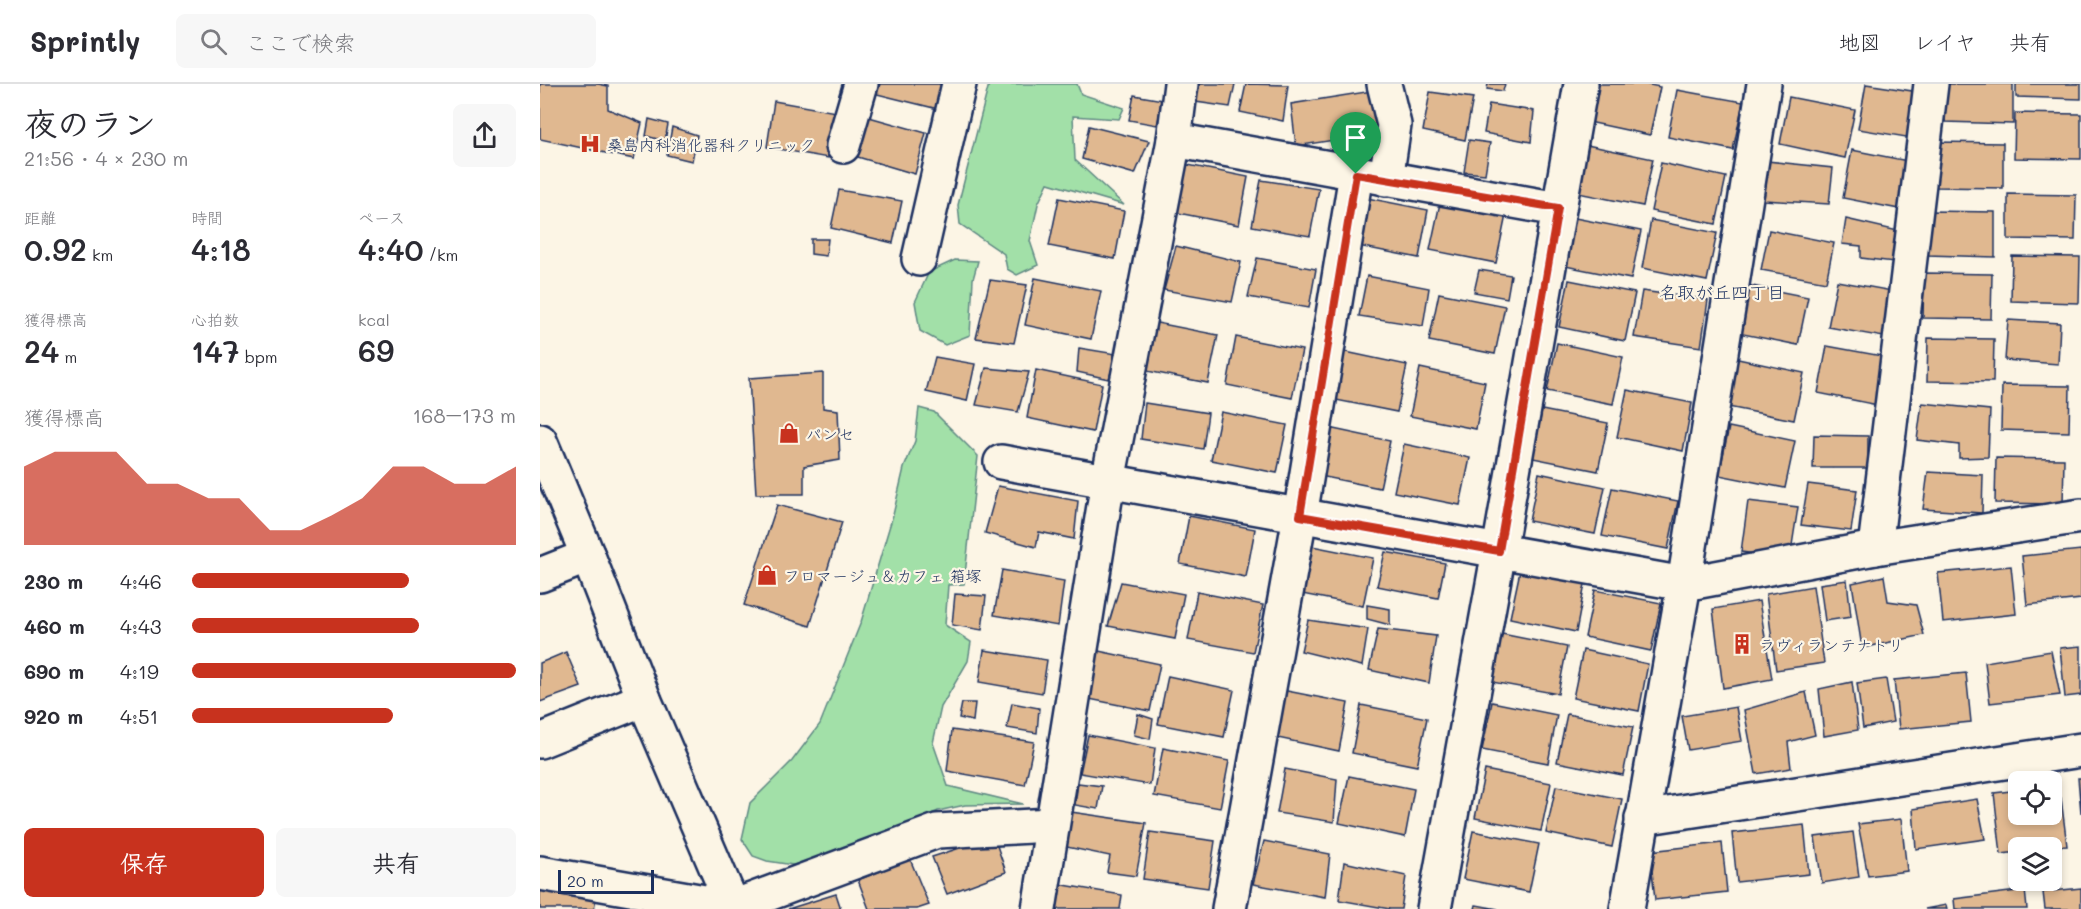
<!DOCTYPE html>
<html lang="ja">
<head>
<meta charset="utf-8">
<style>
	body { margin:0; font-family:Mali,"Klee One",sans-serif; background:#f7f7f7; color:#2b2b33; height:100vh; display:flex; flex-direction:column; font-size:22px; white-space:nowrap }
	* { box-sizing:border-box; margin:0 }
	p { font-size:20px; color:#7c7c81 }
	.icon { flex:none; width:33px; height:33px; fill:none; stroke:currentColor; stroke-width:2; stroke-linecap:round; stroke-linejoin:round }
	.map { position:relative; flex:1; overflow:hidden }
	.panel { display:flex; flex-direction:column; background:#fff; width:540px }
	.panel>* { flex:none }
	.controls { position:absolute; left:1468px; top:687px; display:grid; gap:12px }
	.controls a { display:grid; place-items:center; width:54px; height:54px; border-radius:9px; background:#fff; box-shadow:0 3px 9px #0003; font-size:30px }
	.scale { position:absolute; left:18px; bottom:15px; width:96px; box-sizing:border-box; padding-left:6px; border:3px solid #1b2f5e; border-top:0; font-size:16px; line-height:21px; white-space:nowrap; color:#1b2f5e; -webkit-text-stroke:4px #fcf5e5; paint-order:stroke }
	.pin { position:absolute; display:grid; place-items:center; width:51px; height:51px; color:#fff; margin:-62px -26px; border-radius:50% 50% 50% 0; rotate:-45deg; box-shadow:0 0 6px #0007 }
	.pin .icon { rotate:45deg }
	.round { display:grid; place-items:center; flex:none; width:63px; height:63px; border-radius:9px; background:#f7f7f7 }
	.headline { display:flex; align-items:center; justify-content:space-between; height:102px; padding:0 24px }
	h1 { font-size:33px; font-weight:600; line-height:45px }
	.stats { display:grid; grid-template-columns:repeat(3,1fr); gap:9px; height:102px; padding:6px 24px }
	.stats div { display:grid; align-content:center }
	.stats b { font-size:30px; font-weight:600 }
	.stats small { font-size:16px; font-weight:400 }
	.stats p { font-size:16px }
	.chart { height:168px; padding:12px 24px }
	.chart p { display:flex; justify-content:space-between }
	.chart svg { width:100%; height:108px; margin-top:6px; fill:#c8321e; opacity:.7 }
	.button { display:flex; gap:12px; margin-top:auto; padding:12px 24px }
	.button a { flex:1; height:69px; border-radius:9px; background:#c8321e; color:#fff; font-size:24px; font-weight:600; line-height:69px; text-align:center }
	.button a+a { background:#f7f7f7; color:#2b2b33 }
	ul { padding:0 24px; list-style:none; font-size:20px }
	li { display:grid; grid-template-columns:96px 72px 1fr; align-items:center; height:45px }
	li i { height:15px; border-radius:8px; background:#c8321e }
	header { display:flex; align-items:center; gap:36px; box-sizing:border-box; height:84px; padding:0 30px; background:#fff; border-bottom:2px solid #e1e1e2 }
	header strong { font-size:28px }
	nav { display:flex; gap:33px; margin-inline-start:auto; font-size:21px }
	.search { width:420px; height:54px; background:#f7f7f7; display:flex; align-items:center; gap:15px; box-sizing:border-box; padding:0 21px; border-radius:9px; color:#7c7c81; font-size:22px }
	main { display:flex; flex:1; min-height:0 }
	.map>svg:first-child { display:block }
	.green { fill:#a2e0a8; stroke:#5e8883; stroke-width:1.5 }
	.building { fill:#e0b890; stroke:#1b2f5e; stroke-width:1.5 }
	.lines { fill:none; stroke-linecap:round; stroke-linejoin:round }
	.minor-casing { stroke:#1b2f5e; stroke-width:38 }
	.minor { stroke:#fcf5e5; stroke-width:33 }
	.route-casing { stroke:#fff; stroke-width:12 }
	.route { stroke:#c8321e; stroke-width:8 }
	.labels { text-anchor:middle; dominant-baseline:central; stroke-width:4.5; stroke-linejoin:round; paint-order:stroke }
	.poi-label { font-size:16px; fill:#1b2f5e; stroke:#fcf5e5; text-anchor:start }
	.neighbourhood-label { font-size:18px; fill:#1b2f5e; stroke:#fcf5e5 }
</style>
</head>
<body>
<header>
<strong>Sprintly</strong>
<div class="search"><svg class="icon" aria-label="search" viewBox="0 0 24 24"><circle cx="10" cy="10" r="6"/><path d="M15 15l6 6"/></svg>ここで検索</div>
<nav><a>地図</a><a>レイヤ</a><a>共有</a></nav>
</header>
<main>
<section class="panel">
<div class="headline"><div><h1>夜のラン</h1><p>21:56 · 4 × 230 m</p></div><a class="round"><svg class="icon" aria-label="share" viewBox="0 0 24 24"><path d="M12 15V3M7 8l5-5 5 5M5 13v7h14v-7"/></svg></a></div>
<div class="stats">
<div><p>距離</p><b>0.92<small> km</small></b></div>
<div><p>時間</p><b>4:18</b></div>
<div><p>ペース</p><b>4:40<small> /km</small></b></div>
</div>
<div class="stats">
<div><p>獲得標高</p><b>24<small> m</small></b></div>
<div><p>心拍数</p><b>147<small> bpm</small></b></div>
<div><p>kcal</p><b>69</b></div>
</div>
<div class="chart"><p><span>獲得標高</span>168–173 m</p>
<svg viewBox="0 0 160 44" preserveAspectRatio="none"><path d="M0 44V12L10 6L20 6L30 6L40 19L50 19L60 25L70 25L80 38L90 38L100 32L110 25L120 12L130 12L140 19L150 19L160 12V44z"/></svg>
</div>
<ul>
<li><b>230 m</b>4:46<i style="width:67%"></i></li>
<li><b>460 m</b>4:43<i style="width:70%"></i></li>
<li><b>690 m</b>4:19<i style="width:100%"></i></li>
<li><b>920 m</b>4:51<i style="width:62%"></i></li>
</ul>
<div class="button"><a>保存</a><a>共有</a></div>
</section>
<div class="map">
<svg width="1541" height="825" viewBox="0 0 1541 825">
	<rect width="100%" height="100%" fill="#fcf5e5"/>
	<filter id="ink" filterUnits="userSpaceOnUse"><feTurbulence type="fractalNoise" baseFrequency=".0167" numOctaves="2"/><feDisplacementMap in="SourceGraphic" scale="12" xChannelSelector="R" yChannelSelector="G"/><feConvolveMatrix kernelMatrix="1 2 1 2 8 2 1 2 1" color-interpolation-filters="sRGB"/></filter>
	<g filter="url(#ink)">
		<g class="green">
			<path d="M449 0H537L541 10 584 24 579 35 533 32 535 76 584 121 508 99 498 120 490 157 498 181 477 191 467 185 464 170 420 140 418 121Z"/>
			<path d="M415 176 438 177 433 195 430 251 405 261 380 247 375 218 389 188Z"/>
			<path d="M379 324 394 328 438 372 424 500 408 501 405 541 431 558 428 577 401 623 393 659 408 702 483 720 425 721 398 727 300 772 253 781 227 777 213 772 202 755 210 719 252 677 280 640 321 538 353 431 364 384 375 357Z"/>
		</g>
		<g class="building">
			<path d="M0 0H58L68 2V25L102 39 94 75 0 55Z"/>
			<path d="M340 0H405L398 25 337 10Z"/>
			<path d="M652 0H695L690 23 649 17Z"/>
			<path d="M706 0 748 1 743 37 700 28Z"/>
			<path d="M948 0H965L963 7 947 5Z"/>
			<path d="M1052 0H1105L1120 3 1110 51 1044 37Z"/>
			<path d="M1326 0 1385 9 1378 55 1318 45Z"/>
			<path d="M1405 0H1473V40L1405 38Z"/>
			<path d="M1476 0H1541V15L1476 13Z"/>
			<path d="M1137 6 1203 18 1193 66 1128 53Z"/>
			<path d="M832 7 840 49 756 62 751 20Z"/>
			<path d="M890 8 933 14 925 56 883 47Z"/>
			<path d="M594 11 623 16 617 41 589 36Z"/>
			<path d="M1249 13 1315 26 1305 74 1240 60Z"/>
			<path d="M234 17 296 28 288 74 227 63Z"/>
			<path d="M949 20 994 27 991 58 944 49Z"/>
			<path d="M1475 29 1541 30V75L1474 74Z"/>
			<path d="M322 31 386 49 375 90 311 71Z"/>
			<path d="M109 35 128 40 125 57 106 52Z"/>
			<path d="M549 42 609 57 595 90 542 75Z"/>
			<path d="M132 43 157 51 152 77 127 71Z"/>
			<path d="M929 56 950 59 945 90 924 88Z"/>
			<path d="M1395 58 1463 59V104L1395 103Z"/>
			<path d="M1047 61 1113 75 1103 122 1038 109Z"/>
			<path d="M1312 66 1378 79 1369 127 1303 114Z"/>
			<path d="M1227 77 1293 84 1289 120 1224 116Z"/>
			<path d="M1121 79 1186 93 1176 140 1111 127Z"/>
			<path d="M643 80 708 93 699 141 633 128Z"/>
			<path d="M721 96 779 105 770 152 712 142Z"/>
			<path d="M299 106 362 117 353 159 291 144Z"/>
			<path d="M1468 110 1536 111 1535 156 1468 155Z"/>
			<path d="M822 113 888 126 879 174 813 161Z"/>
			<path d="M519 114 584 127 575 175 509 162Z"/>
			<path d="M900 119 966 131 956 179 890 166Z"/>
			<path d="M1388 127 1455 128V173L1387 171Z"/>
			<path d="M1035 134 1101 147 1091 195 1025 182Z"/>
			<path d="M1306 135 1358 147 1354 178 1321 174V162L1302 160Z"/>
			<path d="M1111 136 1177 149 1167 197 1102 184Z"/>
			<path d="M1229 146 1294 159 1286 198 1221 186Z"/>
			<path d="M271 155H288L286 172 271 170Z"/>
			<path d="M636 162 701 178 692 218 624 206Z"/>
			<path d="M1472 172 1540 173 1539 219 1471 217Z"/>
			<path d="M717 174 776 185 769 224 708 213Z"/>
			<path d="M939 186 971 191 967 214 934 208Z"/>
			<path d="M1384 189 1452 190 1451 235 1383 234Z"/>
			<path d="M827 192 889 204 883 242 819 232Z"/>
			<path d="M495 194 561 207 551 255 485 241Z"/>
			<path d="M450 196 487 201 474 259 436 254Z"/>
			<path d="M1029 196 1095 209 1085 257 1019 243Z"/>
			<path d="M1297 197 1358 208 1349 254 1288 243Z"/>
			<path d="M1202 200 1268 213 1258 261 1193 248Z"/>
			<path d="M1102 207 1168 216 1161 263 1094 253Z"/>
			<path d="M899 209 965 222 955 270 889 257Z"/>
			<path d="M1468 236 1520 239 1518 280 1465 276Z"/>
			<path d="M612 238 678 251 668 299 602 286Z"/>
			<path d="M696 253 762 266 752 314 687 301Z"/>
			<path d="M1388 254 1454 255 1453 298 1387 297Z"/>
			<path d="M1017 259 1083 273 1073 320 1007 307Z"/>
			<path d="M1287 262 1353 274 1343 322 1278 309Z"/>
			<path d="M539 264 576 270 569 295 537 288Z"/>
			<path d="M801 267 867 281 857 328 791 315Z"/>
			<path d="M395 273 435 280 427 317 386 308Z"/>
			<path d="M1198 275 1264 289 1254 336 1188 323Z"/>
			<path d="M446 284 489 288 478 328 436 321Z"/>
			<path d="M880 284 945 298 936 345 870 332Z"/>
			<path d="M496 286 562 300 553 348 487 334Z"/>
			<path d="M283 289V324L298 326 300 376 264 382V410H216L209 294Z"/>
			<path d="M1462 301 1530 302 1529 348 1461 346Z"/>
			<path d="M1087 306 1152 319 1143 367 1077 353Z"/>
			<path d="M605 319 668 329 663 365 601 355Z"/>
			<path d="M1382 319 1450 326 1448 373 1419 374V361L1377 356Z"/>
			<path d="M1002 326 1068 339 1058 387 993 374Z"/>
			<path d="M681 328 747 341 737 389 671 376Z"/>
			<path d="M784 343 850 357 840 404 775 391Z"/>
			<path d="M1189 343 1255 357 1245 404 1179 391Z"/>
			<path d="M1274 351 1328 352V384H1273Z"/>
			<path d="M864 360 930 374 920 421 854 408Z"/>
			<path d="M1456 374 1524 375 1523 420 1455 419Z"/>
			<path d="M1388 388 1443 391 1442 429 1383 425Z"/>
			<path d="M999 389 1065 403 1055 450 989 437Z"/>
			<path d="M1268 400 1317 406 1311 447 1261 441Z"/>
			<path d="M458 402 538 417 534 455 499 448 496 463 445 449Z"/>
			<path d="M1072 404 1138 417 1128 465 1062 452Z"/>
			<path d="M1208 417 1258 423 1250 474 1201 468Z"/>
			<path d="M237 421 302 438 270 542 204 521Z"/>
			<path d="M649 432 715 445 706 493 640 480Z"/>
			<path d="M767 461 833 474 823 522 757 509Z"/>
			<path d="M1541 466V515L1487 521 1482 472Z"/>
			<path d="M845 468 905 479 898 514 837 502Z"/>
			<path d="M1471 482 1476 530 1403 538 1398 489Z"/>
			<path d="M462 486 524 497 518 542 454 531Z"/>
			<path d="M980 487 1045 500 1036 548 970 534Z"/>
			<path d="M1344 492 1348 517 1376 521 1384 551 1322 564 1312 499Z"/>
			<path d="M1307 496 1311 533 1285 537 1280 500Z"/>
			<path d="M581 498 644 510 635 555 568 542Z"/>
			<path d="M1273 502 1284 579 1236 586 1226 510Z"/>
			<path d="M1055 506 1121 519 1111 567 1045 553Z"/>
			<path d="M657 508 723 521 713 568 648 556Z"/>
			<path d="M415 510 446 512 442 546 412 541Z"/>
			<path d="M1219 517 1232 595 1183 604 1173 525Z"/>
			<path d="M827 521 850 525V541L827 535Z"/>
			<path d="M768 536 828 545 822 582 761 567Z"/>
			<path d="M838 545 896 552 889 599 829 586Z"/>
			<path d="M962 550 1027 563 1018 610 952 598Z"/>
			<path d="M1541 562V611L1525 613 1520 564Z"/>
			<path d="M444 566 507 576 502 609 439 598Z"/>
			<path d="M554 566 620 580 610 627 544 614Z"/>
			<path d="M1043 566 1108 580 1099 627 1033 614Z"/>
			<path d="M1511 567 1520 611 1450 619 1445 578Z"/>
			<path d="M26 568 41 603 0 618V579Z"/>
			<path d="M1426 589 1431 638 1359 645 1354 596Z"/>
			<path d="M628 592 694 606 684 653 618 640Z"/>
			<path d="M1346 595 1353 638 1323 644 1317 599Z"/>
			<path d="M1312 598 1318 646 1284 652 1279 605Z"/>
			<path d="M742 606 808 619 799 667 733 653Z"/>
			<path d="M1266 608 1275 651 1248 658 1251 684 1216 690 1204 626Z"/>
			<path d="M952 618 1017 631 1008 679 942 666Z"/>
			<path d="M422 619H435L433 637 419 634Z"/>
			<path d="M472 619 499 624 497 649 467 644Z"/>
			<path d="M821 621 887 634 877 682 812 669Z"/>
			<path d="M1196 623 1202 657 1148 666 1142 632Z"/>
			<path d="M598 630 613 635 610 655 594 651Z"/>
			<path d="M1027 630 1093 643 1083 691 1017 678Z"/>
			<path d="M412 646 494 658 485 701 407 687Z"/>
			<path d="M548 651 615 664 610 701 540 689Z"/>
			<path d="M623 664 689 677 680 724 614 712Z"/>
			<path d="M745 685 797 695 794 738 737 729Z"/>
			<path d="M945 686 1011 699 1001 747 935 734Z"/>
			<path d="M809 692 874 705 865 753 799 739Z"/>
			<path d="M1538 694H1541V729Z"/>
			<path d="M538 699 562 702 558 725 535 721Z"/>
			<path d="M1016 702 1082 715 1072 763 1006 749Z"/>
			<path d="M1479 706V730H1512V715L1521 714 1527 762 1479 764V768L1461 770 1454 709Z"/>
			<path d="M1437 715 1445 755 1376 765 1373 725Z"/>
			<path d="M531 728 606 739 596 792 567 788 570 772 522 762Z"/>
			<path d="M1361 735 1367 787 1328 792 1318 740Z"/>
			<path d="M1264 741 1269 790 1197 798 1192 749Z"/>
			<path d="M933 747 999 760 989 808 923 795Z"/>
			<path d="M610 748 675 757 668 804 603 795Z"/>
			<path d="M1313 748 1319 793 1282 799 1275 753Z"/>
			<path d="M454 753 466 788 407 810 392 773Z"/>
			<path d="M724 757 790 770 785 813 713 800Z"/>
			<path d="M1182 759 1187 808 1115 816 1110 767Z"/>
			<path d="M370 775 389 821 377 825H329L318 796Z"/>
			<path d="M804 778 866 792 861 825H850L799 816Z"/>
			<path d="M518 800 582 811 580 825H515Z"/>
			<path d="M1541 804V825H1505L1503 808Z"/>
			<path d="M0 805 56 814 54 825H0Z"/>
			<path d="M1485 806 1487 825H1415L1414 815Z"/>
			<path d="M296 810 301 825H248Z"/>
			<path d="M936 821 958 825H935Z"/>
			<path d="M1406 821 1407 825H1385Z"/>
		</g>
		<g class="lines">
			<g class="minor-casing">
				<g id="minor">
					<path d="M844 0 854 41 846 95"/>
					<path d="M634 56 1018 125"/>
					<path d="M303 62 321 0"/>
					<path d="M379 175 419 0"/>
					<path d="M0 357 48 472 104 615 194 825"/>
					<path d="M461 378 1144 500 1335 464 1541 432"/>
					<path d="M1335 464 1391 0"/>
					<path d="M0 491 48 472"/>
					<path d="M0 657 104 615"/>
					<path d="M1102 734 1541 666"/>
					<path d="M0 789 193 823 397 747 511 741"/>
					<path d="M499 825 568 397 634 56 641 0"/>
					<path d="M689 825 760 432 816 90"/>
					<path d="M894 825 959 467 1041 0"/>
					<path d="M1087 825 1144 500 1224 0"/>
				</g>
			</g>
			<use href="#minor" class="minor"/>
		</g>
	</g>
	<g class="lines" filter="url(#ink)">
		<g class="route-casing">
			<path id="route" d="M816 90 1018 124 959 467 760 432Z"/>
		</g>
		<use href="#route" class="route"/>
	</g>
	<defs>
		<g id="hospital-bare" transform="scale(1.62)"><path d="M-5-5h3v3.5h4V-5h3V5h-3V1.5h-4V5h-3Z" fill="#c8321e" stroke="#fcf5e5" stroke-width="2.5" paint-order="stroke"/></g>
		<g id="shop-bare" transform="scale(1.62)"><path d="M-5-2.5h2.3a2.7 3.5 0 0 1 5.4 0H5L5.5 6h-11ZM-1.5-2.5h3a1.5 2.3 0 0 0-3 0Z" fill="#c8321e" stroke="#fcf5e5" stroke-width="2.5" paint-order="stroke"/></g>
		<g id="building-bare" transform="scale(1.62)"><path d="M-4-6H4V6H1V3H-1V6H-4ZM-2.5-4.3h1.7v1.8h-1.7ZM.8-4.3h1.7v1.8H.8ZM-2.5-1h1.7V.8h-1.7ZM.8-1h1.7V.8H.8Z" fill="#c8321e" stroke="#fcf5e5" stroke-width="2.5" paint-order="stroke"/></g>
	</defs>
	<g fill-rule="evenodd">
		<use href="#hospital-bare" x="50" y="60"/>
		<use href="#shop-bare" x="249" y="349"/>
		<use href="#shop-bare" x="227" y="491"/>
		<use href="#building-bare" x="1202" y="560"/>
	</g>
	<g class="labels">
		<g class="poi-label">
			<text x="67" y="60">桑島内科消化器科クリニック</text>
			<text x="266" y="349">パンセ</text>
			<text x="244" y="491">フロマージュ＆カフェ 箱塚</text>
			<text x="1219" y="560">ラヴィランテナトリ</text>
		</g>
		<g class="neighbourhood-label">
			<text x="1182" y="208">名取が丘四丁目</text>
		</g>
	</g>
</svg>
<div class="controls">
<a><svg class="icon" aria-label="locate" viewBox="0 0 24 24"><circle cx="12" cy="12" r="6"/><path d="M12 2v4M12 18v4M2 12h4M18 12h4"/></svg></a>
<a><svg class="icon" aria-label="layers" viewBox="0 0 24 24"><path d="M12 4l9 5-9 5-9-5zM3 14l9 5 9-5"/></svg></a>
</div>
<div class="scale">20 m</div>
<div class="pin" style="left:816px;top:90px;background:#1e9e55"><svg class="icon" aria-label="arrive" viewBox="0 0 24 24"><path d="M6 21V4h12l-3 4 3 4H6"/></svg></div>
</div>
</main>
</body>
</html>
